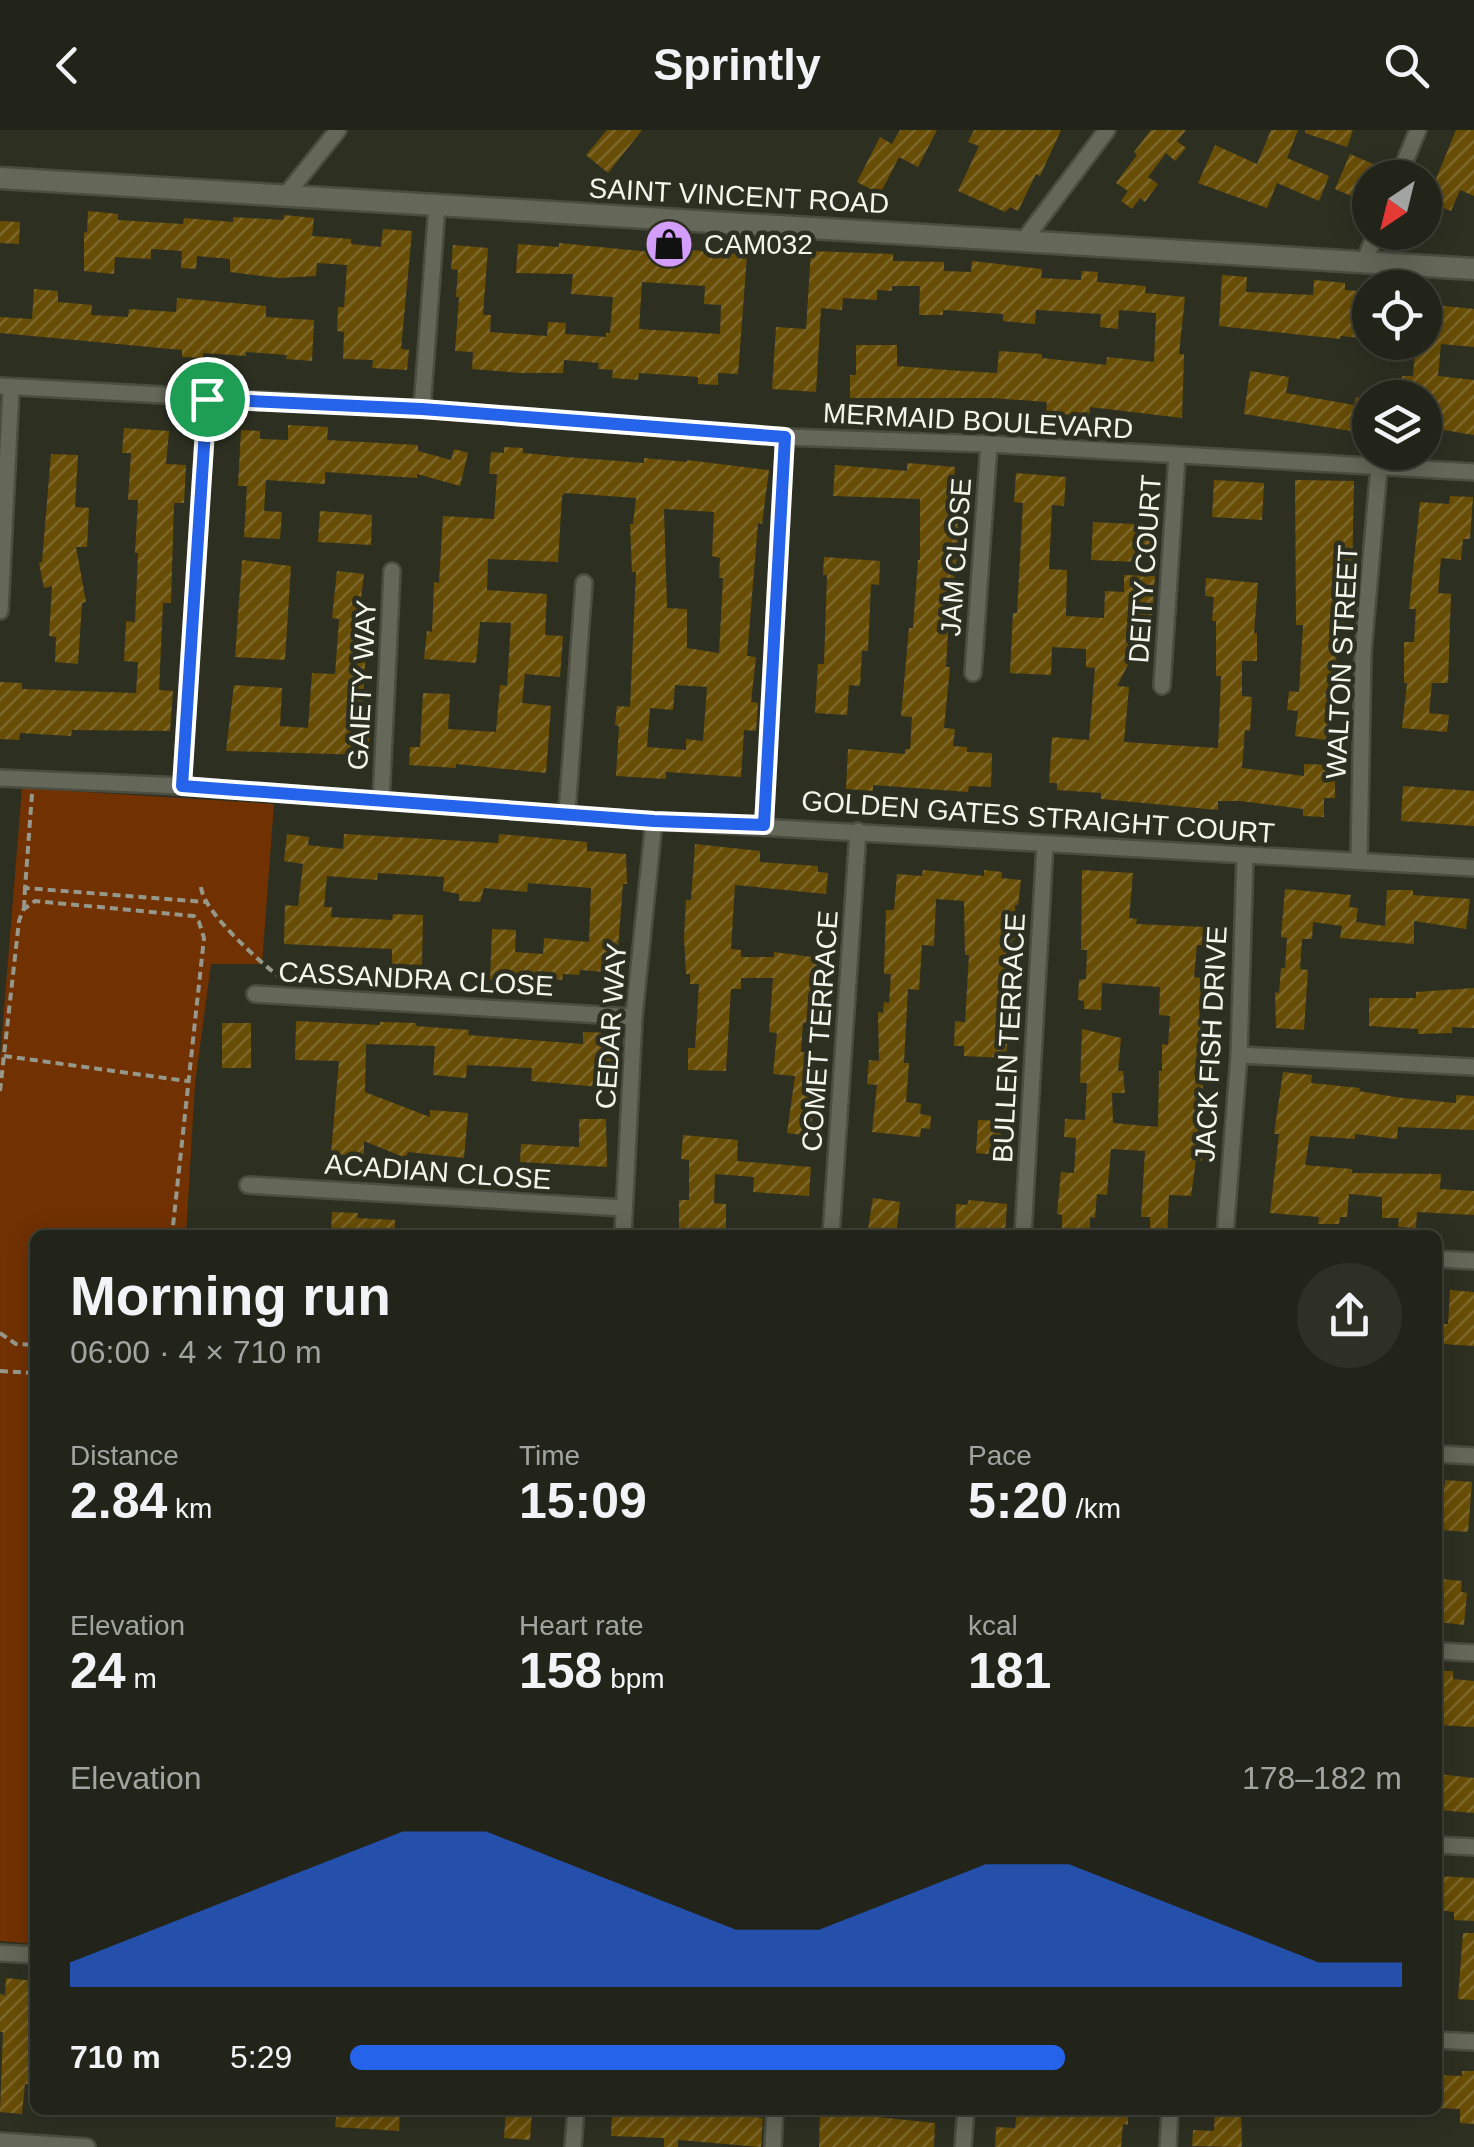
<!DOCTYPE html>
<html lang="en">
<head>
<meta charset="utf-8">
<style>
	body { margin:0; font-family:Helvetica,sans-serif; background:#2e3026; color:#f1f3f6; height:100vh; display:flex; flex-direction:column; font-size:38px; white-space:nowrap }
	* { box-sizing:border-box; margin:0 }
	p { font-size:32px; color:#a2a4a2 }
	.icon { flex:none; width:55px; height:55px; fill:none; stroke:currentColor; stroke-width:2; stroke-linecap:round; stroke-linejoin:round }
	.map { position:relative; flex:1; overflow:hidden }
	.details { position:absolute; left:30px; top:1100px; width:1412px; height:885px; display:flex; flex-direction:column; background:#222419; border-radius:15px; box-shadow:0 5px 25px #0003,0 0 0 2px #3f4138 }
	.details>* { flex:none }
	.needle { width:65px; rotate:215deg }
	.tools { position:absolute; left:1352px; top:30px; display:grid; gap:20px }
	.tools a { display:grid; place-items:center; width:90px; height:90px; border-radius:50%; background:#222419; box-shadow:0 5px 25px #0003,0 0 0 2px #3f4138; font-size:50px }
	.pin { position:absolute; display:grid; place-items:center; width:85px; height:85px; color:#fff; margin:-42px; border:5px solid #fff; border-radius:50%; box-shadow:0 2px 10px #0007 }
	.round { display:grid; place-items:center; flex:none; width:105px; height:105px; border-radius:52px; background:#2e3026 }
	.overview { display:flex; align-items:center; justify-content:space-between; height:170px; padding:0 40px }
	h1 { font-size:55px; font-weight:700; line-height:75px }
	.stats { display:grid; grid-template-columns:repeat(3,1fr); gap:15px; height:170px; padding:10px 40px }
	.stats div { display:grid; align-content:center }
	.stats b { font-size:50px; font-weight:700 }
	.stats small { font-size:28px; font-weight:400 }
	.stats p { font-size:28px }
	.chart { height:280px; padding:20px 40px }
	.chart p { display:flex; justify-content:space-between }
	.chart svg { width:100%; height:180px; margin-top:10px; fill:#2563eb; opacity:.7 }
	ul { padding:0 40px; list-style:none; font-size:32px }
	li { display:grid; grid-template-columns:160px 120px 1fr; align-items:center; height:75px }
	li i { height:25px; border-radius:12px; background:#2563eb }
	header { display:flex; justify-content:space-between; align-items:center; height:130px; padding:0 40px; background:#222419; font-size:45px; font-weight:700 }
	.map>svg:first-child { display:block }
	.green { fill:#713100 }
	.building { fill:url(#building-hatch); fill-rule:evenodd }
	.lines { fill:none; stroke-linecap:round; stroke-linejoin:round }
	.minor-casing { stroke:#4b4d40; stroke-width:20 }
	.tertiary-casing { stroke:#4b4d40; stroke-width:25 }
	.path { stroke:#96988c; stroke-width:4; stroke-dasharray:8 5; stroke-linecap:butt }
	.minor { stroke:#656858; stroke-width:15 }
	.tertiary { stroke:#656858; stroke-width:20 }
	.route-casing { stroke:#fff; stroke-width:20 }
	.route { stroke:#2563eb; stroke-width:12 }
	.labels { text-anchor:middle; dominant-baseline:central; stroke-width:9; stroke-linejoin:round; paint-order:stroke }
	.street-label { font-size:28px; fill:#f4f6ec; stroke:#2d3021 }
	.poi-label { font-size:28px; fill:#f4f6ec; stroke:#2d3021; text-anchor:start }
</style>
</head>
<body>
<header><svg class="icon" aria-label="back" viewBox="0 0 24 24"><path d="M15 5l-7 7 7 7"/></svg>Sprintly<svg class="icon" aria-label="search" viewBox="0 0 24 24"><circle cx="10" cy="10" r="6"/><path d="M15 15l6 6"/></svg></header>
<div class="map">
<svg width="1474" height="2017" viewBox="0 0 1474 2017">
	<defs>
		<pattern id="building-hatch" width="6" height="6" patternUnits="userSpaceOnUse" patternTransform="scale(2.5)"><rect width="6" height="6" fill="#684d06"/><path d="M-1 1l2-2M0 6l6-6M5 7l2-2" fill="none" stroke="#7e672a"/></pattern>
	</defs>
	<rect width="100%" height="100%" fill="#2d3021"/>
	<path class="green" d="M22 658 274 674 262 834H211L195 954 186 1105H35V1814L0 1811V929Z"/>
	<g class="building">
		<path d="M607 0H642L608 43 586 25Z"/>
		<path d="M900 0H937L918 37 899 27 880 64 857 52 880 7 892 14Z"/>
		<path d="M974 0H1061L1040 46 1036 44 1018 81 1010 77 1005 82 958 61 979 16 968 12Z"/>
		<path d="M1151 0H1186L1177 11 1186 18 1175 31 1166 23 1148 47 1158 54 1145 72 1140 68 1132 79 1121 71 1128 61 1116 53 1137 25 1134 22Z"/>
		<path d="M1271 0H1298L1287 28 1329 46 1319 71 1277 53 1267 78 1198 53 1215 15 1257 34Z"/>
		<path d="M1305 0H1353L1347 17 1305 3Z"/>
		<path d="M1456 0H1474V66L1460 60 1451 81 1427 71Z"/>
		<path d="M1350 24 1389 41 1387 48H1370V74L1335 59Z"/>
		<path d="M88 81 118 84V90L183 94 184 88 233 92V87L283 90 284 85 314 88 312 106 351 109V114L381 117 383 99 412 101 401 219 409 220 407 240 372 238 373 230 343 229 344 202 337 201 338 177H344L347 135 317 133 316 146 279 148 230 142V129L197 126 196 139 181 138 182 121 151 119V129L115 127 114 144 84 141V102L87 103Z"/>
		<path d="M0 91 20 92 19 114 0 113Z"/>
		<path d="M672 106 693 107 692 120 747 125 738 244 718 243V255L698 254V247L639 243 638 250 612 248 613 240 598 239 599 233 564 230 563 243H521L472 239 473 222 455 221 459 167H456L458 140 451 139 453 115 488 118 483 185H491L490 202 547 206 548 192 566 193 565 204 606 207V203H610L613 167 571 164 573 144 516 143 518 114 559 117V113L671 124ZM642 152 705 156 704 174 721 175 720 204 639 199Z"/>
		<path d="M811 121 893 124V131L944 132V141L971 142 972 131 1042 139 1041 148 1081 150 1082 141 1098 142 1097 152 1146 156 1145 163 1185 167 1179 224H1184L1182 288 1090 277 1089 287 1046 282 1047 272 991 268H850V245H856V215H897V236L948 240 997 243 999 221 1042 224V228L1106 235 1107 227 1154 232 1156 183 1119 180 1118 199 1100 197 1101 184 1036 180 1035 194 1003 191V184L943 180V185H919L920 156H892V161L877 160V170L843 168 842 180 821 178 816 262 772 259 776 197 806 199Z"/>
		<path d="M1222 145 1247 147 1246 162 1313 165 1314 150 1345 153V160L1370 162V209L1341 206 1340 209 1219 196Z"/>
		<path d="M34 159 58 161V172L92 175 91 185 128 187 129 179 176 182 177 168 266 176V187L314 190 312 231 286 229 287 225 246 222V226L203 223V228L182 227V220L0 203V187L32 189Z"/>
		<path d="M1425 174 1474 179V217L1441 214 1438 246 1474 250V305L1425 297V268H1400L1402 246H1413L1416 212H1425Z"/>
		<path d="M1250 241 1289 247 1286 263 1354 275 1356 267 1370 269V304L1244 284Z"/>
		<path d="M288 295 328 297 327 310 418 315V321L451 330 454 319 468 323 460 356 417 344V348L325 342V354L266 350 264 381 282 382 280 409 244 407 247 356H238L241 300 260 301V309L288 310Z"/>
		<path d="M124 298 169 301 166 334 186 335 184 373H174L171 473H163L159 560 173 561 170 601 72 600 71 606 20 603 19 610 0 609V552L22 553V559L136 563 138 532 124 531 126 491 135 492 138 423H135L138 370H128L131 323H122Z"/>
		<path d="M504 317 523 318V323L567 327 644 333V328L687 332V330L769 340 762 394 758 393 747 526 756 527 751 572 758 573 756 601 744 600 741 647 666 642V649L616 646 619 596 615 595 617 576 630 577 636 442H632L630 394H633L636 368 565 363 562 366 558 432 488 429 487 460 547 464 545 505 563 506 560 547 525 544 522 573 551 576 546 643 456 634V638L409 635 410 617H420L423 563 450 564 448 599 496 602 500 555 507 556 511 493 480 492 476 533 424 529 427 501 432 502 434 452 439 453 443 386 494 389 497 344H489L491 322 504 323ZM664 379 714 382 712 426 720 428 719 448H723L719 523 687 518V479L667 478ZM675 555 707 557 703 611 686 609V620L647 617 650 578 673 580Z"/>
		<path d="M51 324 78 325 75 377 89 378 87 417H76L86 472 82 473 78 534 55 532 56 507 49 506 52 456 44 458 39 433 42 432Z"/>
		<path d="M907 333 955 337 952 385H958V418L948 501 946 537H950L944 598 955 599 953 616 967 617V622L992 623 991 657 969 656 968 662 873 655V661L846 659 848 619 905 624V619H910L912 587 901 586 909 498H913L918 430H920V369L833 366 835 335 907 341Z"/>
		<path d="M1016 343 1066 347 1064 376 1052 375 1049 439 1067 440 1066 486 1104 488 1105 461 1124 462V445L1155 446 1150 517H1137L1117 556 1129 557 1124 612 1218 618 1221 546H1216V491H1212L1214 467 1205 466 1206 448 1258 453 1254 503H1257V531H1242V566L1252 567 1250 601 1245 600 1242 638 1304 646V634L1334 635 1328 651H1335V668H1324V687L1303 686V679L1240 671H1218V680L1101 669V663L1057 660V653H1049L1052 607 1089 610 1095 538 1086 537V519L1052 517 1051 545 1010 543 1013 483H1017L1023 373 1014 372Z"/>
		<path d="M1214 350 1264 353 1262 390 1212 387Z"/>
		<path d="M1295 350 1354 351 1352 446 1339 445 1338 479 1348 497 1338 496 1335 554H1332L1326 610 1295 606 1298 581 1287 580 1289 561 1299 562 1303 495H1296Z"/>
		<path d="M1450 366 1473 367 1470 409H1463L1461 430 1441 428 1438 463 1451 464 1448 553H1432L1429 583 1449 585 1447 602 1402 598 1407 553H1404V512H1414L1416 479H1409L1420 372 1449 374Z"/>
		<path d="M320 381 372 385 371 415 318 412Z"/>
		<path d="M1093 392 1155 395 1154 415 1136 414V432L1091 430Z"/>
		<path d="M824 427 880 431 879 455 871 454 868 521H862L860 556 849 555 847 585 815 583 818 534H824L827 445H823Z"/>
		<path d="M242 430 291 436 285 530 235 527Z"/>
		<path d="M337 441 364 444 360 476 366 477 364 493H367L362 597H370L368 625 226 621 234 555 282 558 280 596 308 598 312 543 335 544 339 489 332 488Z"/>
		<path d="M1403 656 1474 661V696L1401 691Z"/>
		<path d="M287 704 309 707 308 715 343 719 344 704 498 713 499 704 587 712V721L626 724 627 754H623L616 843 580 840 579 845 563 844 562 850 541 848V845L504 843V851L490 850 492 799 516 800 515 822 543 824 544 808 589 812 591 758 528 753 527 762 484 758 480 772 459 771V764L443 761 444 747 378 743 377 750 327 746 324 777H332L331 787 392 790 393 784 423 785 422 835 392 834V819L284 814 285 775 298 776 303 734 284 731Z"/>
		<path d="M695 714 760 721V732L818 736V742L828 743 826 764 735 755 731 819 741 820V827H774V822L828 829 822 887 809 886 808 893H803L801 922 815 923 811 968H815L810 1006 787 1003 795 946 773 944 777 903 769 902 773 848H741V859H731L726 941 688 940V918H695L699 854H690V844H686L684 807 686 770H691Z"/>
		<path d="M923 740 984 746V740L1002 742 1001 748 1021 750 1018 775H1015L1016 809 1012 810 1014 835 1006 928 964 926V916H954L955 891 965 892 969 825H965L964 771 936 769 934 816 922 815 919 860 908 859 904 933H909L906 972 921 974 920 984 931 986 930 999 921 998 920 1007 872 1002 877 955 867 954 869 930 879 931 878 882 883 883 884 872 889 873 891 844H884L886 780H894L897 744 922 746Z"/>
		<path d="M1082 740 1133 743 1129 788 1137 789 1136 794 1205 797 1204 815H1197L1194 847 1202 848 1199 889H1202L1194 945 1204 946 1198 996H1205L1202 1031 1196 1030 1191 1066 1169 1065 1167 1105H1150V1087H1141L1145 1021 1111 1019 1107 1065 1097 1064 1095 1088 1090 1087V1105H1062V1085L1057 1084 1061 1042 1074 1043 1076 1008 1064 1007 1065 989 1085 990 1087 953H1080L1082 899 1121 908 1118 941H1123L1125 963H1112L1113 993 1158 997 1159 941H1162V914L1168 915 1170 886 1159 885 1160 857 1102 853 1101 880 1084 879V871L1078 870 1079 850 1086 849 1087 820H1081Z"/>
		<path d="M1285 759 1351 765 1349 777 1358 778 1356 792 1385 796 1387 760H1413V765L1470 769 1466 799 1414 791V814L1340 808 1342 796 1313 792 1312 809H1302L1300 839 1308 840 1304 900 1276 898 1275 862 1279 863 1281 838H1285L1287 808 1281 807Z"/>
		<path d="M1474 858V898L1452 897V903L1418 904V899L1369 896V868H1416V862Z"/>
		<path d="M296 891 380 895V892L416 893V896L469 900 468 905 583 914V902L613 903 612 958 531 951 532 938 467 935 466 948 433 945 435 916 366 914 365 962 430 987V980L468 983 464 1028 408 1022 406 1028 364 1011V1026L331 1024 339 931 295 930Z"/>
		<rect x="222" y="893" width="29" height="45"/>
		<path d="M1283 942 1312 945 1311 953 1360 958 1359 961 1402 968 1456 973V965L1474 966V1000L1398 997 1397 1009 1355 1004V1009L1310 1006 1305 1035 1352 1039V1043L1441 1044 1440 1059 1474 1061V1085L1417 1082 1416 1098 1398 1097 1399 1088H1382V1067L1349 1064 1347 1087H1340L1339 1094H1318L1319 1087 1270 1083 1279 1004H1274Z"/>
		<path d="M579 989H606L607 1037 520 1032 521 1014 579 1017Z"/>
		<path d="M978 990 1001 991 1000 1025 976 1023Z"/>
		<path d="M683 1005 738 1010 737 1031 811 1037 809 1066 753 1062 754 1047 715 1044 714 1073 726 1074V1102L679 1101V1070H689V1030L681 1029Z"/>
		<path d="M873 1068 900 1072 896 1105H867Z"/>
		<path d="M969 1070 1007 1074 1005 1105H955L956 1074 967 1075Z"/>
		<path d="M332 1082 358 1083 357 1088 395 1090V1105H331Z"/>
		<path d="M1450 1160 1474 1162V1216L1442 1214 1444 1194H1448Z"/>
		<path d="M1445 1350 1472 1352 1468 1402 1441 1400 1442 1387H1438V1354L1445 1355Z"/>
		<path d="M1441 1449 1462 1451 1461 1462 1467 1463 1464 1495 1438 1492V1461H1441Z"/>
		<path d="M1438 1541H1453V1549L1474 1551V1597L1438 1595Z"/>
		<path d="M1438 1644 1474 1648V1683L1438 1680Z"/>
		<path d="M1438 1746 1474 1748V1791L1454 1790V1782L1438 1780Z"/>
		<path d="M1463 1803H1474V1870L1458 1869Z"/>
		<path d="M6 1848 35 1851V1955L25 1954 22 1984 0 1982 3 1902H0V1864L5 1865Z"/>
		<path d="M1462 1941H1474V1994L1460 1993V1979L1438 1978V1945L1462 1946Z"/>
		<path d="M337 1980H400L399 2001 335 1997Z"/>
		<path d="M506 1980H532L530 2010 504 2008Z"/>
		<path d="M612 1980H680L763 1988 761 2017 678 2010V2017H664V2008L611 2006Z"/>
		<path d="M1017 1980H1128V1995L1123 1994 1121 2017H995L996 1997 1015 1998Z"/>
		<path d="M1215 1980H1241L1242 2017 1192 2016 1193 2000 1214 2001Z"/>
		<path d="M820 1981 935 1993 934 2017H819Z"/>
	</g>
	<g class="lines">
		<g class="minor-casing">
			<g id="minor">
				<path d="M1398 48 1418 0"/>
				<path d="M285 66 338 0"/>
				<path d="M1024 110 1107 0"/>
				<path d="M1364 133 1376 102"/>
				<path d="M0 256 422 279 785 307 989 314 1474 342"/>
				<path d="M422 279 437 76"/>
				<path d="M0 481 11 257"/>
				<path d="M973 543 989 314"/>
				<path d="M1162 556 1177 326"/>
				<path d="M0 648 182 656 654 691 1474 738"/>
				<path d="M182 656 207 269"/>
				<path d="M381 671 392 441"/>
				<path d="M567 682 584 453"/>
				<path d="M764 695 785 307"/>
				<path d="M1359 729 1363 522 1379 337"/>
				<path d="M255 864 634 887"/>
				<path d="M1239 925 1474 937"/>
				<path d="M248 1055 624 1078"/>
				<path d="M623 1105 634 887 654 691"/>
				<path d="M831 1105 858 701"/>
				<path d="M1023 1105 1045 714"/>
				<path d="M1225 1105 1239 925 1245 726"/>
				<path d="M1438 1129 1474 1131"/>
				<path d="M1438 1324 1474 1326"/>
				<path d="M1438 1521 1474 1523"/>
				<path d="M1438 1715 1474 1717"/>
				<path d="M0 1823 35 1825"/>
				<path d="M1438 1910 1474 1912"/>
				<path d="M0 2011 87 2017"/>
				<path d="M573 2017 576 1980"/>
				<path d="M773 2017 775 1980"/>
				<path d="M963 2017 966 1980"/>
				<path d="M1168 2017 1170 1980"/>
			</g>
		</g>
		<g class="tertiary-casing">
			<path id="tertiary" d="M0 48 1474 139"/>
		</g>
		<g class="path">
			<path d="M32 664 25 758 206 772"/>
			<path d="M201 757C203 782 261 833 282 849"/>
			<path d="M24 778 25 758"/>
			<path d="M4 926 187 951"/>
			<path d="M0 961 19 791 23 780 35 771 194 786 199 792 204 808 172 1105"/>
			<path d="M0 1203 16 1214 35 1215"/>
			<path d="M0 1241 35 1243"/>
		</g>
		<use href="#minor" class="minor"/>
		<use href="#tertiary" class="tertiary"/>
	</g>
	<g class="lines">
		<g class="route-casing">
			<path id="route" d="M207 269 422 279 785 307 764 695 654 691 182 656Z"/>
		</g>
		<use href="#route" class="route"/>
	</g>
	<defs>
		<g id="shop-disc" transform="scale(2.5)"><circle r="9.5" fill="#d29dfd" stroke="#2d3021"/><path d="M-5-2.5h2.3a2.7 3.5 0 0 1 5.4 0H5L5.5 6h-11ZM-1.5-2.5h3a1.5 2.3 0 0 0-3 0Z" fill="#111"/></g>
	</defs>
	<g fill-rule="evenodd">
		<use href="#shop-disc" x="669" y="114"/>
	</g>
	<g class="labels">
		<g class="street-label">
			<text transform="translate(739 66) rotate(3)">SAINT VINCENT ROAD</text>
			<text transform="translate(978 291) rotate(3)">MERMAID BOULEVARD</text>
			<text transform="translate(956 427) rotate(-86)">JAM CLOSE</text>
			<text transform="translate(1145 439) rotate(-86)">DEITY COURT</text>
			<text transform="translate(1342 532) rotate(-87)">WALTON STREET</text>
			<text transform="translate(362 555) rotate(-87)">GAIETY WAY</text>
			<text transform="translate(1038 687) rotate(4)">GOLDEN GATES STRAIGHT COURT</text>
			<text transform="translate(416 849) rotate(3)">CASSANDRA CLOSE</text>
			<text transform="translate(611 896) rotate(-86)">CEDAR WAY</text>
			<text transform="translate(820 901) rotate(-86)">COMET TERRACE</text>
			<text transform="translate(1009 908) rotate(-87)">BULLEN TERRACE</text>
			<text transform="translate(1211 914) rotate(-87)">JACK FISH DRIVE</text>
			<text transform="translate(438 1042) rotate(4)">ACADIAN CLOSE</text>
		</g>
		<g class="poi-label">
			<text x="704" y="114">CAM032</text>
		</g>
	</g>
</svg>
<div class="tools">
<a><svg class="needle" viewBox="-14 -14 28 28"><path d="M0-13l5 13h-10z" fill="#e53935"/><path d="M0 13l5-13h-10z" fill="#a2a4a2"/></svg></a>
<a><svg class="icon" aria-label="locate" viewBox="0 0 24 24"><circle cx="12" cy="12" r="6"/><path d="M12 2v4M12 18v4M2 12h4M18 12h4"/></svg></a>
<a><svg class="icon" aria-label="layers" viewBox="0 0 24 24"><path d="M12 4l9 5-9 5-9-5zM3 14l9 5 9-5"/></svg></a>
</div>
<div class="pin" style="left:207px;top:269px;background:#1e9e55"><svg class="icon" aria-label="arrive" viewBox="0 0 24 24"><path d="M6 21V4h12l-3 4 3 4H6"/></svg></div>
<section class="details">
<div class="overview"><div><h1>Morning run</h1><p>06:00 · 4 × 710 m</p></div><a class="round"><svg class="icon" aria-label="share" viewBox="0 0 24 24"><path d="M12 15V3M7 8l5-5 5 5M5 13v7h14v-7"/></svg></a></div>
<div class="stats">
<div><p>Distance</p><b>2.84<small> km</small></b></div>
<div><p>Time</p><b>15:09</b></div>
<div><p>Pace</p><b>5:20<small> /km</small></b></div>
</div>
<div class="stats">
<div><p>Elevation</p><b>24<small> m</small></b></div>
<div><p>Heart rate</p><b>158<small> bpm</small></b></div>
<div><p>kcal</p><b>181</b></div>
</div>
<div class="chart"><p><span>Elevation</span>178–182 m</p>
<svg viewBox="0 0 160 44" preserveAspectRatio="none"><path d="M0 44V38L10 30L20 22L30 14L40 6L50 6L60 14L70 22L80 30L90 30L100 22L110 14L120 14L130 22L140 30L150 38L160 38V44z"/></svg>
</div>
<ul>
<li><b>710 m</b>5:29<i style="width:68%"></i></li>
</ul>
</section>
</div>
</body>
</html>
